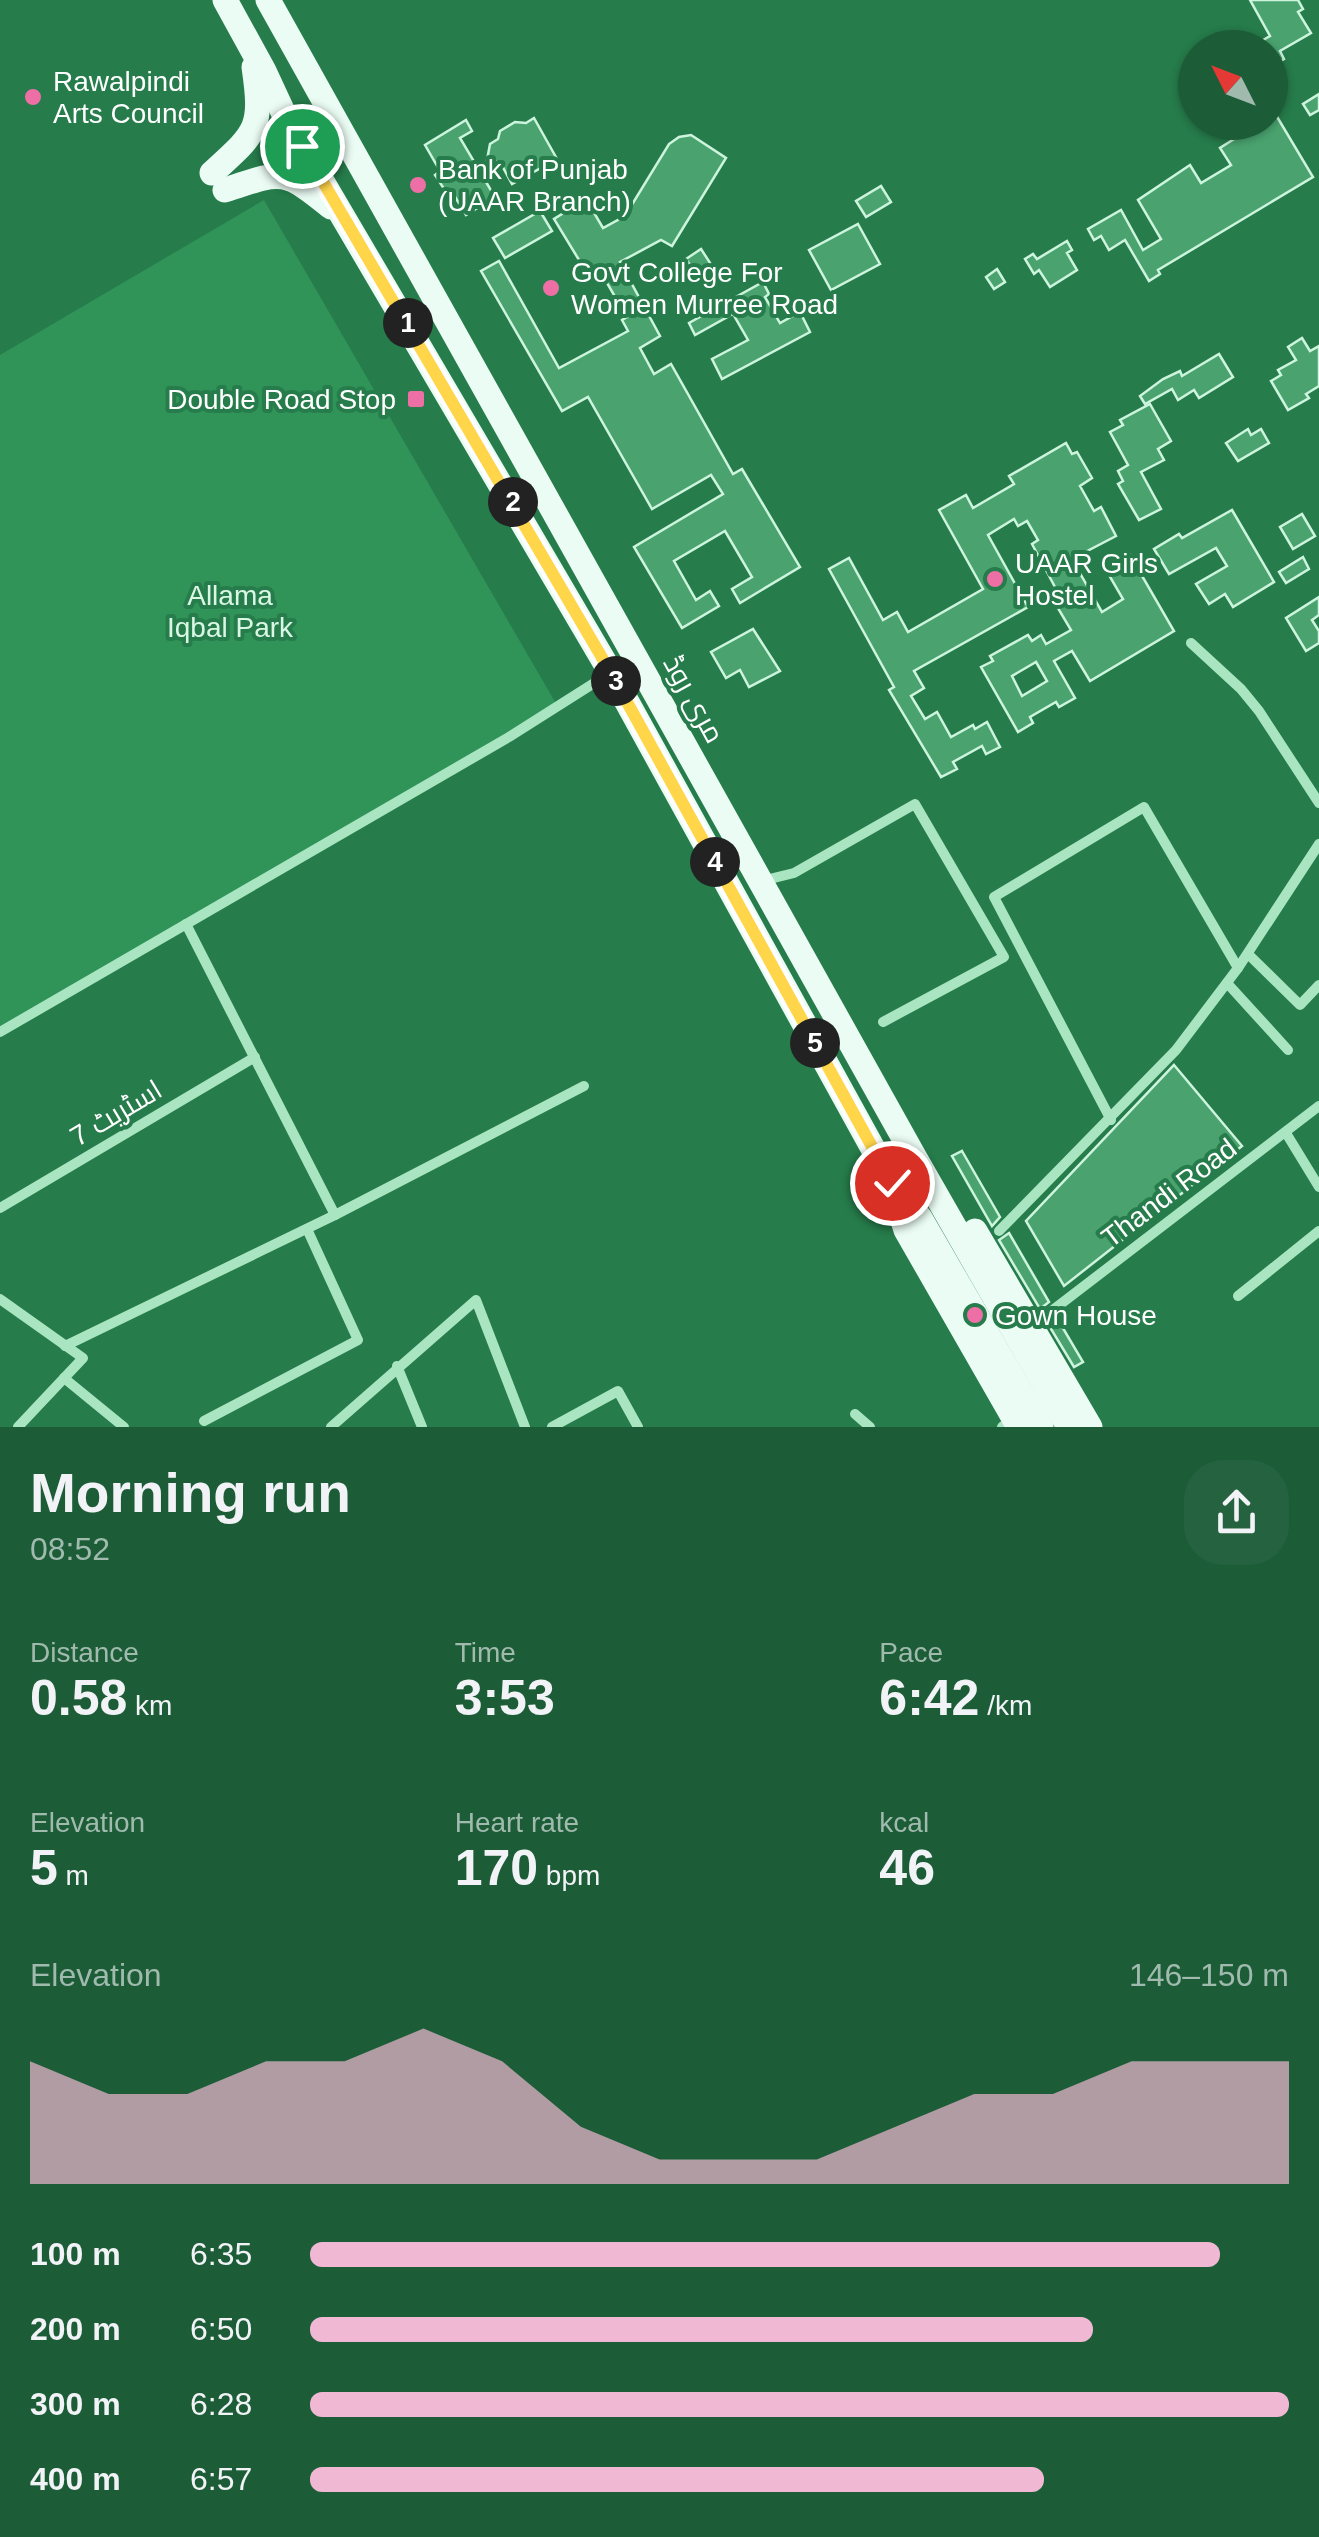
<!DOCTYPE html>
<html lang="en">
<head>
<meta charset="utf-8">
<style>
	body { margin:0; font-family:Helvetica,Cairo,sans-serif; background:#256340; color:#f1f3f6; height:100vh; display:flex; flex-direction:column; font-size:38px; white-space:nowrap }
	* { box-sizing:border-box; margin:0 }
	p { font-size:32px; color:#a0baae }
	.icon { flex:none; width:55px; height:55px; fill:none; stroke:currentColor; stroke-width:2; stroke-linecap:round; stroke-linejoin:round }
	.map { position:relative; height:1427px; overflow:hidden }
	.details { display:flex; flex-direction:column; background:#1c5d38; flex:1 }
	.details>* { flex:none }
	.needle { width:65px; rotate:312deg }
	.controls { position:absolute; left:1178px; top:30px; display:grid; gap:20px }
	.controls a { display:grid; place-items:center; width:110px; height:110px; border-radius:50%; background:#1c5d38; box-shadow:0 2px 8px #0004; font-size:50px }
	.pin { position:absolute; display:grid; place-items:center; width:85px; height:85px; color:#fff; margin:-42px; border:5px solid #fff; border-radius:50%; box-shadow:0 2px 10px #0007 }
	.km { position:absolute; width:50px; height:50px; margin:-25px; border-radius:50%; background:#222; color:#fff; font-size:28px; line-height:50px; text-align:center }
	.round { display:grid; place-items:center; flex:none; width:105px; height:105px; border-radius:40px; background:#256340 }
	.head { display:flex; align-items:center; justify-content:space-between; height:170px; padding:0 30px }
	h1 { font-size:55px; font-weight:800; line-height:75px }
	.stats { display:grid; grid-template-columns:repeat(3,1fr); gap:15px; height:170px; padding:10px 30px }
	.stats div { display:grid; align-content:center }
	.stats b { font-size:50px; font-weight:800 }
	.stats small { font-size:28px; font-weight:400 }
	.stats p { font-size:28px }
	.chart { height:280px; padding:20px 30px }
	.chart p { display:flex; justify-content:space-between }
	.chart svg { width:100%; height:180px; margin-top:10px; fill:#f0b8d2; opacity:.7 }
	ul { padding:0 30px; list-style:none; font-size:32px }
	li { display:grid; grid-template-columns:160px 120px 1fr; align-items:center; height:75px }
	li i { height:25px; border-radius:12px; background:#f0b8d2 }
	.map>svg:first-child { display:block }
	.green { fill:#309459 }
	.building { fill:#4aa36f; stroke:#cdf4dd; stroke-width:2.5; fill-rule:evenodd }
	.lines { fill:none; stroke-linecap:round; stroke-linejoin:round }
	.minor { stroke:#aae5c2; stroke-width:10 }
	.primary { stroke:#eafcf3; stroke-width:25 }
	.route-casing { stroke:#fff; stroke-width:20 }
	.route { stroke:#ffd54a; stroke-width:12 }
	.poi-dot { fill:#ee6fa5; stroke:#267c4b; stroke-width:4 }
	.labels { text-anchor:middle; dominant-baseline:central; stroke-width:8; stroke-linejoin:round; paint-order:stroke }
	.poi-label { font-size:28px; fill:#fff; stroke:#267c4b; text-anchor:start }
	.park-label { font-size:28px; fill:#daf7e6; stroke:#267c4b }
	.street-label { font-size:28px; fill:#fff; stroke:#267c4b }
</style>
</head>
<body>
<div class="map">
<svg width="1319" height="1427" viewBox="0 0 1319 1427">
	<rect width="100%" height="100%" fill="#267c4b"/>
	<path class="green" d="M264 200 558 707 0 1031V355Z"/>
	<g class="building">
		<path d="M1250 0H1298L1303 9 1298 12 1311 33 1280 51 1284 59 1270 67V48H1249L1270 36Z"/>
		<path d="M1319 94V110L1310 115 1303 104Z"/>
		<path d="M1270 105 1313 177 1158 270 1160 274 1149 281 1125 240 1109 250 1101 236 1094 240 1088 229 1121 210 1143 250 1161 239 1138 200 1190 165 1201 183 1231 165 1220 148 1261 122H1270Z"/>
		<path d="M534 118 557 159 512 184 500 162 487 160 490 144 498 139 500 131 515 122 526 123Z"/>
		<path d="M466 120 472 131 460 138 495 197 466 215 451 190 446 192 435 175 440 171 425 145Z"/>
		<path d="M691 135 726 158 672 246 661 240 620 262 660 336 640 348 654 374 671 364 733 474 742 469 800 567 740 603 732 589 752 577 725 531 674 561 696 600 710 591 719 606 682 628 634 547 723 494 711 475 652 509 588 397 562 411 481 271 499 261 559 368 628 331 622 320 627 317 600 271 590 278 554 219 586 199 603 228 625 216 669 144 679 137Z"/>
		<path d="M881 186 891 202 866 217 856 201Z"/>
		<path d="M540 211 552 231 505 258 493 238Z"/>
		<path d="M858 224 880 264 831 290 809 250Z"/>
		<path d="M1067 241 1072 250 1067 253 1077 270 1050 287 1039 270 1034 274 1025 259 1033 254 1037 259Z"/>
		<path d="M701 249 714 269 699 278 686 259Z"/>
		<path d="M997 269 1005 282 994 289 986 277Z"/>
		<path d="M763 282 769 294 765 297 780 323 800 312 810 332 722 379 712 359 748 340 733 314 695 335 689 323Z"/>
		<path d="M1302 338 1310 351 1319 346V386L1306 394 1309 398 1288 410 1271 381 1281 375 1278 370 1296 360 1288 347Z"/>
		<path d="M1219 354 1233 377 1199 398 1194 390 1178 400 1172 389 1145 404 1140 396 1163 379 1180 371 1182 376Z"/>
		<path d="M1150 404 1171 441 1158 449 1164 460 1141 472 1161 509 1139 520 1118 484 1123 481 1118 471 1128 465 1110 432 1123 425 1120 420Z"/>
		<path d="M1248 429 1251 435 1261 429 1269 443 1238 461 1226 443Z"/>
		<path d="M1066 443 1072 454 1077 452 1092 478 1080 486 1094 511 1101 507 1116 536 1072 559 1102 612 1123 599 1106 570 1130 555 1174 631 1090 681 1072 651 1054 661 1075 698 1059 707 1056 702 1030 717 1033 723 1018 732 981 667 993 661 990 656 1028 635 1032 641 1041 635 1046 644 1071 630 1049 593 1056 589 1032 544 1038 540 1027 521 1018 526 1014 519 988 535 1028 607 914 671 924 688 911 696 925 719 937 712 951 737 973 725 975 729 987 722 1000 747 986 754 982 746 953 762 957 769 941 777 889 690 894 687 829 569 849 558 883 620 897 612 908 632 983 589 939 510 966 495 973 508 1014 484 1009 476ZM1036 662 1047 681 1022 696 1012 676Z"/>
		<path d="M1232 510 1274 582 1233 607 1225 594 1209 604 1196 584 1227 566 1216 548 1169 574 1154 549 1179 534 1182 538Z"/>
		<path d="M1302 514 1315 536 1293 549 1280 527Z"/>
		<path d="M1303 557 1309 569 1286 583 1279 572Z"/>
		<path d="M1319 597V615L1312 620 1319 631V643L1306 651 1286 618Z"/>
		<path d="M753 629 780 671 749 687 740 670 726 678 711 652Z"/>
		<path d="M1174 1065 1242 1146 1064 1286 1026 1221Z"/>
		<path d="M962 1151 1000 1217 992 1226 952 1156Z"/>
		<path d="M1009 1233 1049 1302 1040 1309 999 1240Z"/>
		<path d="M1057 1318 1083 1362 1074 1367 1048 1324Z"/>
	</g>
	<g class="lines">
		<g class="minor">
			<path d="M1191 643 1241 689 1259 711 1319 803"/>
			<path d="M762 881 794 873 915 804 1004 957 883 1022"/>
			<path d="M186 924 335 1215"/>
			<path d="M1248 954 1300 1005 1319 985"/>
			<path d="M1227 983 1288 1050"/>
			<path d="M0 1032 509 737 610 673"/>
			<path d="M1111 1120 994 897 1144 807 1238 968"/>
			<path d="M1286 1133 1319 1187"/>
			<path d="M0 1208 255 1057"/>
			<path d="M999 1231 1176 1050 1238 968 1319 844"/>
			<path d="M1238 1296 1319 1231"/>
			<path d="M0 1299 83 1358 18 1427"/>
			<path d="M1045 1316 1319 1106"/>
			<path d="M65 1346 335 1215 584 1086"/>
			<path d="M397 1366 422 1427"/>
			<path d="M64 1378 124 1427"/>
			<path d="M855 1414 870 1427"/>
			<path d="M204 1421 358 1340 307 1229"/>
			<path d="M331 1427 476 1300 525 1427"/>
			<path d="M552 1427 618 1391 638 1427"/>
			<path d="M1002 1427 1003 1426"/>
		</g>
		<g class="primary">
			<path d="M225 0 264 71 289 125 611 673 892 1183 920 1218 1041 1427"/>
			<path d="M268 0 915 1158 1069 1427"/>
			<path d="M212 173C257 132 263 129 254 67"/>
			<path d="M225 190C282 171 283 168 331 207"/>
			<path d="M896 1198 906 1230 1019 1427"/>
			<path d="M975 1231 1090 1427"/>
		</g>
	</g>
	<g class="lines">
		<g class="route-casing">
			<path id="route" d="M302 146 611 673 892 1183"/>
		</g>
		<use href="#route" class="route"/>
	</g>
	<g class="poi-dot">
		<circle cx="33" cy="97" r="10"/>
		<circle cx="418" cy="185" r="10"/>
		<circle cx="551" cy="288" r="10"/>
		<rect x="406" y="389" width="20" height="20" rx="5"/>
		<circle cx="995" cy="579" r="10"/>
		<circle cx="975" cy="1315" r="10"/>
	</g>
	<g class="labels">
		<g class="poi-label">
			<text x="53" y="81">Rawalpindi<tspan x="53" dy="32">Arts Council</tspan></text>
			<text x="438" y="169">Bank of Punjab<tspan x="438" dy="32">(UAAR Branch)</tspan></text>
			<text x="571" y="272">Govt College For<tspan x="571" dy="32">Women Murree Road</tspan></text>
			<text x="396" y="399" text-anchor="end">Double Road Stop</text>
			<text x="1015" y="563">UAAR Girls<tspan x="1015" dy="32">Hostel</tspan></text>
			<text x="995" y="1315">Gown House</text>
		</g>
		<g class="park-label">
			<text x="230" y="595">Allama<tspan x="230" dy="32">Iqbal Park</tspan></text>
		</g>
		<g class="street-label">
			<text transform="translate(694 699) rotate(61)">مری روڈ</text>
			<text transform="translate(116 1113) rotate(-31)">اسٹریٹ 7</text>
			<text transform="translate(1169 1193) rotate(-37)">Thandi Road</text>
		</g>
	</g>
</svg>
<div class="controls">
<a><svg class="needle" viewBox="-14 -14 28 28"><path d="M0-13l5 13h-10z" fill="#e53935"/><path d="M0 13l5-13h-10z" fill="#a0baae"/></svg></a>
</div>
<div class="pin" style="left:302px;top:146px;background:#1e9e55"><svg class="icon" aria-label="arrive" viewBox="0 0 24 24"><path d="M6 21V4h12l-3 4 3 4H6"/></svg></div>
<div class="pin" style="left:892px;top:1183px;background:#d93025"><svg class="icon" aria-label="check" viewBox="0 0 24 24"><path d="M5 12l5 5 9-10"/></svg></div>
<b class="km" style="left:408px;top:323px">1</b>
<b class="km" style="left:513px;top:502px">2</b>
<b class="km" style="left:616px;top:681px">3</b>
<b class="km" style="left:715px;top:862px">4</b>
<b class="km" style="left:815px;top:1043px">5</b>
</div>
<section class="details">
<div class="head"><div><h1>Morning run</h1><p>08:52</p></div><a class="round"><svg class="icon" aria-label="share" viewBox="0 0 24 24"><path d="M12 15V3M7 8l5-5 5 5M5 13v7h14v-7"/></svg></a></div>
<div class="stats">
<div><p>Distance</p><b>0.58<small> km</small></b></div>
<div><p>Time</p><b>3:53</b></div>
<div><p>Pace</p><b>6:42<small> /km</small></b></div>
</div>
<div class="stats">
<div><p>Elevation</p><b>5<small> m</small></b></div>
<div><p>Heart rate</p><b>170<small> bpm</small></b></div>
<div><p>kcal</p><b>46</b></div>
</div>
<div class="chart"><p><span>Elevation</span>146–150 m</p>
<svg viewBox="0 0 160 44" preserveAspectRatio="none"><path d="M0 44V14L10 22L20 22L30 14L40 14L50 6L60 14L70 30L80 38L90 38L100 38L110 30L120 22L130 22L140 14L150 14L160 14V44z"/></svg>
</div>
<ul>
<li><b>100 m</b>6:35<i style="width:93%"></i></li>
<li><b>200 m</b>6:50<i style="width:80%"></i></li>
<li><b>300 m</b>6:28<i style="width:100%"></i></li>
<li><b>400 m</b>6:57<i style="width:75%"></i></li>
</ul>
</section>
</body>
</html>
